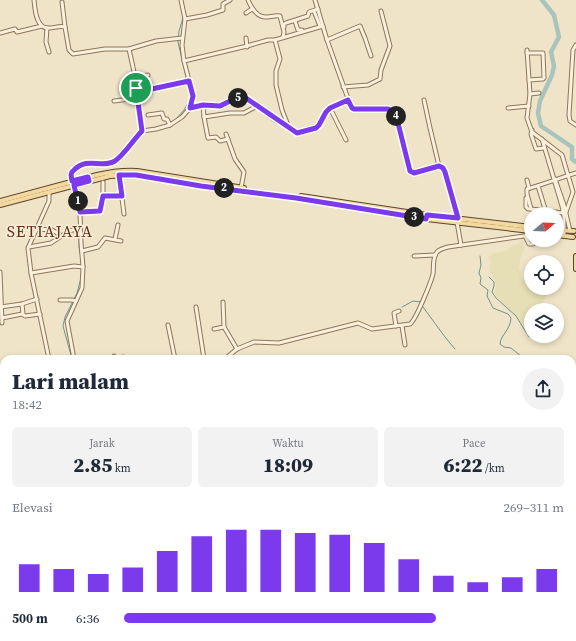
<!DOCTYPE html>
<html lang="id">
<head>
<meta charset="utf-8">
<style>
	body { margin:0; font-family:"Source Serif 4",serif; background:#f2f2f3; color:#1f2937; height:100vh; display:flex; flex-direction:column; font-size:15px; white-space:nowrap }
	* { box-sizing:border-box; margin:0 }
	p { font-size:13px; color:#747a83 }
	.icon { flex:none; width:22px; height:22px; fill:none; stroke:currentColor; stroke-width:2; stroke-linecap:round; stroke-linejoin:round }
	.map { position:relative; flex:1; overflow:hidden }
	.panel { position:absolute; left:0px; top:355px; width:576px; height:286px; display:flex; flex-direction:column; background:#fff; border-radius:12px 12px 0 0; box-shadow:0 2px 6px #0003 }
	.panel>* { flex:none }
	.needle { width:26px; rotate:71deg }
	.buttons { position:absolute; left:524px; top:207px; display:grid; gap:8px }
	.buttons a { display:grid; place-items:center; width:40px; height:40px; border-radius:50%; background:#fff; box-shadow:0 2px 6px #0003; font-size:20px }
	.pin { position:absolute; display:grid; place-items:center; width:34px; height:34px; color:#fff; margin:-17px; border:2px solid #fff; border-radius:50%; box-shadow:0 1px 4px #0007 }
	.km { position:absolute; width:20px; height:20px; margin:-10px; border-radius:50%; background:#222; color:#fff; font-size:11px; line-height:20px; text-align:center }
	.round { display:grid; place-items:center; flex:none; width:42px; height:42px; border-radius:21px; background:#f2f2f3 }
	.summary { display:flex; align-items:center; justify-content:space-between; height:68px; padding:0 12px }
	h1 { font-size:22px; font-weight:800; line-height:30px }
	.figures { display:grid; grid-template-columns:repeat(3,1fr); gap:6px; height:68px; padding:4px 12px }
	.figures div { display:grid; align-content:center; border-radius:6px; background:#f2f2f3; text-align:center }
	.figures b { font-size:20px; font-weight:800 }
	.figures small { font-size:11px; font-weight:400 }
	.figures p { font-size:11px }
	.chart { height:112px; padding:8px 12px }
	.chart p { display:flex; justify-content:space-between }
	.chart svg { width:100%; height:72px; margin-top:4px; stroke:#7c3aed; stroke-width:6 }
	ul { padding:0 12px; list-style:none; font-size:13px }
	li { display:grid; grid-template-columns:64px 48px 1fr; align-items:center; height:30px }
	li i { height:10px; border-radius:5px; background:#7c3aed }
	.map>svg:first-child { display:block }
	.farmland { fill:#e6deb5 }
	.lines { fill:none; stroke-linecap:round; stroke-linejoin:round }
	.stream { stroke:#6f938a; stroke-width:1 }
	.river { stroke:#a9c4bc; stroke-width:4.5 }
	.runway { stroke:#968974; stroke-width:17 }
	.minor-casing { stroke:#8d765c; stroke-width:5 }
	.major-casing { stroke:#5b4430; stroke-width:6 }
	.minor { stroke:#faf1dc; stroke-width:3 }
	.major { stroke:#f3d9a0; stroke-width:4 }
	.rail-casing { stroke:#3d2e20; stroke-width:2.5 }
	.rail { stroke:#f7eed8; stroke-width:1; stroke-dasharray:3; stroke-linecap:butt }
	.route-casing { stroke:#fff; stroke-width:8 }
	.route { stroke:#7c3aed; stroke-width:5 }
	.labels { text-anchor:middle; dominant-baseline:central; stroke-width:3; stroke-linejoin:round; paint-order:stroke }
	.quarter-label { font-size:16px; letter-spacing:1px; fill:#6b2e1e; stroke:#f7eed8 }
</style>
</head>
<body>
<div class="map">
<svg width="576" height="641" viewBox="0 0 576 641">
	<rect width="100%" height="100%" fill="#f0e4c8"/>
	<path class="farmland" d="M523 241 524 250 520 259 519 269 523 280H531V288H549L540 310H531L530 335 517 316 501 301 494 292 496 287 495 280 489 270 491 261 489 257 494 253 506 251 509 248Z"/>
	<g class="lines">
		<g class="stream">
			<path d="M176 119 184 110 191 98 178 42 179 31 183 18"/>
			<path d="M118 155 140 130 159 127"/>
			<path d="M69 181 68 172C82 159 91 161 109 161"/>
			<path d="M71 188 78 213"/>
			<path d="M79 229V247L81 257"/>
			<path d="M480 256 481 265 479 273 481 278 480 284 488 290 487 296 493 308 508 314 511 318C510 331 501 334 500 344L504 347 511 348 521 356"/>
			<path d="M489 277 494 282V286L492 292 496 298 516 316 529 337"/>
			<path d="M402 307 413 301 421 302"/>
			<path d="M423 307 445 337 455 349"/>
			<path d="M524 358 526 359"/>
			<path d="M72 359 63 326 65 317 77 293 81 278"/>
			<path d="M572 405 576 411"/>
			<path d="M0 433 4 429"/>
		</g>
		<path class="river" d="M542 0 554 15 559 37 551 52 554 66 552 75 540 101 538 113 541 126 572 147V159L576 162"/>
		<path class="runway" d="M259 641 262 637"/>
		<g class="minor-casing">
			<g id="minor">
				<path d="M34 0C35 9 36 29 49 28 55 28 60 25 65 27L69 50 73 54 105 49H129L156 41 182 38"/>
				<path d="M248 0C251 7 257 18 267 17 272 17 275 15 280 16L284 32 283 37"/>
				<path d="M315 0 327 40 351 107 353 109H388L394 112 411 171 414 173 439 166 442 167 447 181 458 218"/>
				<path d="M62 2 65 27"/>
				<path d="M314 11 320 26"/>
				<path d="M246 13 252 9"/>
				<path d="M185 19 207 15 223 10V4L230 0"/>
				<path d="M295 21 298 30H302"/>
				<path d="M284 27V24L286 23 308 16 309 12 318 9"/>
				<path d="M47 28 46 42 49 52"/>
				<path d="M0 33 15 29 17 32 42 26"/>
				<path d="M246 38 247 47"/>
				<path d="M275 40 323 26"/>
				<path d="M327 40 360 26 365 38 371 56"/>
				<path d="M576 45 573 50 569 115 570 121 576 125"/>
				<path d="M129 49 136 81 142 131"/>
				<path d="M527 50 530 94 527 118 532 132 562 155 573 192 566 212 563 213 531 209 527 194V189C544 184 560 178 576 173"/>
				<path d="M527 53H543L544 78 543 79 529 80"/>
				<path d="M184 61 247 46 268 40H275L280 59 276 71V85L282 110 289 128"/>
				<path d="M135 79 148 75"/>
				<path d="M343 87 368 85 380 79 381 70 390 46 381 11"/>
				<path d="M137 88 146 87 147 90 189 81"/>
				<path d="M530 94 539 93"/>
				<path d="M424 100 430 128 439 166"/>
				<path d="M114 101 138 98"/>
				<path d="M203 105 204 117 208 138 216 137 220 141 228 139"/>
				<path d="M190 108 203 105 220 107 232 100 243 96 275 120 298 133 316 128C321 124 322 119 325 114 329 107 341 104 348 100"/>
				<path d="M330 108 346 140"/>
				<path d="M508 108 529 106"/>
				<path d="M148 115 162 113 164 119H167L170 125"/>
				<path d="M204 117 230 113H244L257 106"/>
				<path d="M532 130 531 134 536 149 544 148"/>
				<path d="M226 134 235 159 244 172 241 188"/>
				<path d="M542 139 562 206 564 217V236"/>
				<path d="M119 175 124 214"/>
				<path d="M555 179 564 205 570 231"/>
				<path d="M527 180 529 188"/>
				<path d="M73 181 71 174C82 156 99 168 114 161L142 131 156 129 170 125 182 117 190 108 193 96 184 61 182 45 185 19 181 0"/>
				<path d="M103 182V196"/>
				<path d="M74 185 80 212 81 243 83 267 82 288 67 321 74 359"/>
				<path d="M538 186 546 212"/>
				<path d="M526 198V207L528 209H531"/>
				<path d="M80 212 100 211 103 196 121 197"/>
				<path d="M457 222 461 245"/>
				<path d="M37 229 52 230 59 234"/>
				<path d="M525 236 529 244H533"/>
				<path d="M115 239 118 225"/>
				<path d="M29 247 51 243 69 231 80 228"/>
				<path d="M82 251 98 247 105 238 121 241"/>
				<path d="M414 256 435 255"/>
				<path d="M0 272 2 323"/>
				<path d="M31 273 74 266 83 267"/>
				<path d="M60 300H72L76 301"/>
				<path d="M223 302 224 327 237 349"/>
				<path d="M22 304 23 314"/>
				<path d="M0 307 22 304 37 299"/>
				<path d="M196 307 204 359"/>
				<path d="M2 318 22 314 25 316 40 314"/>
				<path d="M168 325 175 359"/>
				<path d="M396 326 394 313 399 311"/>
				<path d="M402 326 405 345"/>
				<path d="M214 329 224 327"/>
				<path d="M114 356V359"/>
				<path d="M123 357 124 359"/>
				<path d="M49 359 31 273 28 248 49 201V192"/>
				<path d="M225 359 237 349 254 342 279 343 358 323 372 329 410 324C416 320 431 282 433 274 434 267 432 258 437 252 440 249 444 248 448 247L531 235"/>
				<path d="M1 372 2 379 4 380"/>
				<path d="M0 389H4"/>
				<path d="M0 440 4 437"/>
				<path d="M572 634 576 635"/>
			</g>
		</g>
		<g class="major-casing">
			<g id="major">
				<path d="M301 196 427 215 531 227"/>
				<path d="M0 201 97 175C110 172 122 170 137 171L244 188"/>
				<path d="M0 205 110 176 136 175 201 186 296 198 426 219 531 231"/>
				<path d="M557 230 574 231"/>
				<path d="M557 235 573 237"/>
				<path d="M576 256V269"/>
				<path d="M572 620 576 605"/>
				<path d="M566 641 567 637"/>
			</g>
		</g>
		<use href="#minor" class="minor"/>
		<use href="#major" class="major"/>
		<g class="rail-casing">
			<path id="rail" d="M575 641 576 638"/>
		</g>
		<use href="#rail" class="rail"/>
	</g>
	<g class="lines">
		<g class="route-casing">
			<path id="route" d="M189 81 193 96 190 108 203 105 220 106 232 100 243 96 297 133 316 128 319 125 326 112 330 108 348 100 352 108 354 109H388L393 111 396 115 410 171 414 173 439 166 443 168 445 172 458 218 427 215 426 219 296 198 201 186 136 175H119L122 196H103L100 211 80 212 74 185 89 181 88 177 72 181C71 176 70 173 74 170 88 156 102 169 115 161 125 154 133 140 142 131L136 88 146 87 147 90Z"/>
		</g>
		<use href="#route" class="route"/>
	</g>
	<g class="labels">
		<g class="quarter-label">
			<text x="50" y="231">SETIAJAYA</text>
		</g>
	</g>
</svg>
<div class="buttons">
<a><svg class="needle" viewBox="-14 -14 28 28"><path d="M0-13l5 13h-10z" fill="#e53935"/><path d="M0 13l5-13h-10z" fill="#747a83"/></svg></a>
<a><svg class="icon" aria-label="locate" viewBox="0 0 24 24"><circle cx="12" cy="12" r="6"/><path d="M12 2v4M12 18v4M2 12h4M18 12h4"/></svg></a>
<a><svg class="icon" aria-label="layers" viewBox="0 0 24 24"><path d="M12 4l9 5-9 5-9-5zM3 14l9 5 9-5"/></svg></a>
</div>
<div class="pin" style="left:136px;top:88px;background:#1e9e55"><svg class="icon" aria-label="arrive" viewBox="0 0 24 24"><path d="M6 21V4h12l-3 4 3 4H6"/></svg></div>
<b class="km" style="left:78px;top:201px">1</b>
<b class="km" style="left:224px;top:188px">2</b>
<b class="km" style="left:414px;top:217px">3</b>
<b class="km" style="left:396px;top:116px">4</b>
<b class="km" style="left:238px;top:98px">5</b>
<section class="panel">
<div class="summary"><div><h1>Lari malam</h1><p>18:42</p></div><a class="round"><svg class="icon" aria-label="share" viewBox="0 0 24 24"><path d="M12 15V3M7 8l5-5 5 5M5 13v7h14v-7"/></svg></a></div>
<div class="figures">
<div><p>Jarak</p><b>2.85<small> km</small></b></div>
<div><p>Waktu</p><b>18:09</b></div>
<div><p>Pace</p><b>6:22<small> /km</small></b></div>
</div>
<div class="chart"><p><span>Elevasi</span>269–311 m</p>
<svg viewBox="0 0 160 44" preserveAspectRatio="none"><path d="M5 44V27M15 44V30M25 44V33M35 44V29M45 44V19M55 44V10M65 44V6M75 44V6M85 44V8M95 44V9M105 44V14M115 44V24M125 44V34M135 44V38M145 44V35M155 44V30"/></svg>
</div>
<ul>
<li><b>500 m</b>6:36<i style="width:71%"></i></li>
</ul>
</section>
</div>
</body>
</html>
